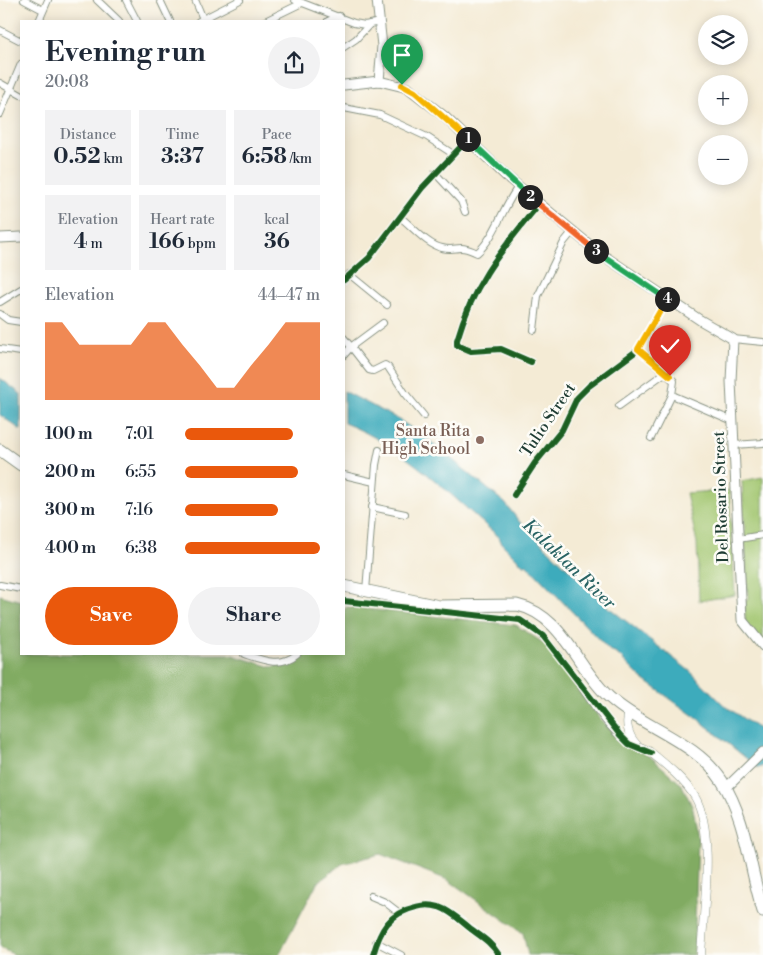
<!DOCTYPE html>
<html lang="en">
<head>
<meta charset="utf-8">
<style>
	body { margin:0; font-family:"Libre Bodoni",serif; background:#f2f2f3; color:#1f2937; height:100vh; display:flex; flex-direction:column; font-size:19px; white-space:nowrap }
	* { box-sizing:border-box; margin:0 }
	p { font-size:16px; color:#747a83 }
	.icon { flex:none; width:28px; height:28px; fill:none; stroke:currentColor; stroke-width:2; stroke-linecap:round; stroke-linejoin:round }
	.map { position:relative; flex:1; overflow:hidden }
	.sheet { position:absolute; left:20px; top:20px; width:325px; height:635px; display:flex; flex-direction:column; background:#fff; border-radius:0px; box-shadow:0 2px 12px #0003 }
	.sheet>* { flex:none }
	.buttons { position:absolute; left:698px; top:15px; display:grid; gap:10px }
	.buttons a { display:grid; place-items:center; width:50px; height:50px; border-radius:50%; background:#fff; box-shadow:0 2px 12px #0003; font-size:25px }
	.pin { position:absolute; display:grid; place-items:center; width:42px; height:42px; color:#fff; margin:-51px -21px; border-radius:50% 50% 50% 0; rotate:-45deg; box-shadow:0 0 5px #0007 }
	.pin .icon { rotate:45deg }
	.km { position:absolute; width:25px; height:25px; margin:-12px; border-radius:50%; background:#222; color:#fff; font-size:14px; line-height:25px; text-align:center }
	.round { display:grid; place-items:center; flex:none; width:52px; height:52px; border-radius:26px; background:#f2f2f3 }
	.summary { display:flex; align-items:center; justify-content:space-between; height:85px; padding:0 25px }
	h1 { font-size:28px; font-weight:800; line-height:38px }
	.stats { display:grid; grid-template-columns:repeat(3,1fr); gap:8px; height:85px; padding:5px 25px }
	.stats div { display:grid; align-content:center; border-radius:0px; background:#f2f2f3; text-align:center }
	.stats b { font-size:21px; font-weight:800 }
	.stats small { font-size:14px; font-weight:400 }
	.stats p { font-size:14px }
	.chart { height:140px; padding:10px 25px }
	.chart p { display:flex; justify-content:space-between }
	.chart svg { width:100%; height:90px; margin-top:5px; fill:#ea580c; opacity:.7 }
	.action { display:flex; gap:10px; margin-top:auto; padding:10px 25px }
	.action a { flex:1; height:58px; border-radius:30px; background:#ea580c; color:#fff; font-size:20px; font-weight:800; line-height:58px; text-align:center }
	.action a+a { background:#f2f2f3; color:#1f2937 }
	ul { padding:0 25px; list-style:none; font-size:16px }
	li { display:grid; grid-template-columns:80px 60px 1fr; align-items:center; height:38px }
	li i { height:12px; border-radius:6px; background:#ea580c }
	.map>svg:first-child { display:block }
	.green { fill:#a2c66f; stroke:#608252 }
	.forest { fill:#81ab62; stroke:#50744b }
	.water { fill:#3eabbc; stroke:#2e7478 }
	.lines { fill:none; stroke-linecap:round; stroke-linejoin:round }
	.minor-casing { stroke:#8a9484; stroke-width:8 }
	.tertiary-casing { stroke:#8a9484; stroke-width:9 }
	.secondary-casing { stroke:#8a9484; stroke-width:11 }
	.trunk-casing { stroke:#8a9484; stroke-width:13 }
	.minor { stroke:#fff; stroke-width:6 }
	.tertiary { stroke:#fff; stroke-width:8 }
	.secondary { stroke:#fff; stroke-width:9 }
	.trunk { stroke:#fff; stroke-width:11 }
	.cycleway-casing { stroke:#fdfcf7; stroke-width:9 }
	.cycleway { stroke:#1b5e20; stroke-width:6 }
	.split-1-casing { stroke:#fff; stroke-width:10 }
	.split-2-casing { stroke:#fff; stroke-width:10 }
	.split-3-casing { stroke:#fff; stroke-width:10 }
	.split-4-casing { stroke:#fff; stroke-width:10 }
	.split-5-casing { stroke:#fff; stroke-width:10 }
	.split-1 { stroke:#f5b400; stroke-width:6 }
	.split-2 { stroke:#22a559; stroke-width:6 }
	.split-3 { stroke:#f0652b; stroke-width:6 }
	.split-4 { stroke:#22a559; stroke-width:6 }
	.split-5 { stroke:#f5b400; stroke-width:6 }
	.education-dot { fill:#8d6e63; stroke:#fdfcf7; stroke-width:2 }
	.labels { text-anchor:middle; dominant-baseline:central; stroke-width:5; stroke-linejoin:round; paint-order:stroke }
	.street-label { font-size:16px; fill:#1f3d34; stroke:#fdfcf7 }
	.education-label { font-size:16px; fill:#785e54; stroke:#fdfcf7; text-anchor:end }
	.water-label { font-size:18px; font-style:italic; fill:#2a6464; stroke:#fdfcf7 }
</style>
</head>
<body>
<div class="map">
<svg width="763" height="955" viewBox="0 0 763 955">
	<rect width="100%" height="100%" fill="#fdfcf7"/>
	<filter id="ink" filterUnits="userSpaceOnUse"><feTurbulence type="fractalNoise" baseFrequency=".02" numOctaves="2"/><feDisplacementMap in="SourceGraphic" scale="10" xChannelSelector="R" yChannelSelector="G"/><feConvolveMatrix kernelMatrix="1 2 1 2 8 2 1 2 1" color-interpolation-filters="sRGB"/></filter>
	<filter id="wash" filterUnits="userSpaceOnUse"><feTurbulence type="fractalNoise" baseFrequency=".0096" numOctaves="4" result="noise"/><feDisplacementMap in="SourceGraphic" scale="20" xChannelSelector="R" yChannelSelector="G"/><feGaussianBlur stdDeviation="1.12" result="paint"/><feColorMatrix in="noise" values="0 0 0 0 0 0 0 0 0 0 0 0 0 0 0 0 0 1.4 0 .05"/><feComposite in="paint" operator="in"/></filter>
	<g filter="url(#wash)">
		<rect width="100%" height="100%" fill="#f4ebd5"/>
		<g class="green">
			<path d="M763 477V643L745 623V601L748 600 742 481Z"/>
			<path d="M729 490 735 595 699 601 697 543 686 493Z"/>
		</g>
		<path class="forest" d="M0 595 21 601V654H229L272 667 297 661 302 654H344V609L347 607 516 625 545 644 600 718 627 746 651 757 682 785 693 808 698 838 694 955H528L523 933 448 880 380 854 342 864 317 883 279 955H15L0 948Z"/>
		<g class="water">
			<path d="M0 378 21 394V430L0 415Z"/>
			<path d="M344 391 396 418 425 437 505 503 519 521 607 606 691 672 724 705 763 732V766L758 768 698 719 640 677 618 655 609 650 526 564 524 566 502 544 499 537C451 496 404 446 344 423Z"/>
		</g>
	</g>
	<g filter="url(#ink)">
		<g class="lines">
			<g class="minor-casing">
				<g id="minor">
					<path d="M24 0 43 10"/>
					<path d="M97 0 119 21"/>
					<path d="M126 0 137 21"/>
					<path d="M160 0 170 21"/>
					<path d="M195 0 203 19"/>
					<path d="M295 0 354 23 365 25 380 22"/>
					<path d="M39 21 48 0"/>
					<path d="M199 21 240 0"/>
					<path d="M265 21 302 3"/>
					<path d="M328 21 339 16"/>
					<path d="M0 30 21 41"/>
					<path d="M344 47 356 39 370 24"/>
					<path d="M0 83 21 95"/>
					<path d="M344 108 380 115 427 137 453 154"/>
					<path d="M0 114 21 64"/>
					<path d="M435 173 461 201 465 212"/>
					<path d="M400 217C412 226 427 245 442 248 458 252 457 243 477 253 496 236 503 206 518 187"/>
					<path d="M349 274 387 305"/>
					<path d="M344 280 369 258 422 188 468 139"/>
					<path d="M0 302 21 289"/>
					<path d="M0 314 8 320 21 322"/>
					<path d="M534 330 538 296 564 242 573 231"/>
					<path d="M344 338 369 370 373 371 385 365 388 367 405 393 424 416"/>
					<path d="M733 339 763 342"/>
					<path d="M0 349 21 352"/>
					<path d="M639 349 674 381 672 395 651 438"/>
					<path d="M344 355 352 346 383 323"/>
					<path d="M531 362 501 349 471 351 457 345V340C474 281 501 251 539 204"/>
					<path d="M672 395 733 421"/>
					<path d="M619 406 666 372"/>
					<path d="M734 445 763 443"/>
					<path d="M344 475 374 482"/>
					<path d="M514 495 535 463 562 430 577 398 589 386 639 349 667 299"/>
					<path d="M372 507 405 514"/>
					<path d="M738 539 763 535"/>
					<path d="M0 585 21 589"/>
					<path d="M366 591 376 465 379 450"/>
					<path d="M344 601 520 620C570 646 592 728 640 750"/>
					<path d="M244 654C262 660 280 668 297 654"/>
					<path d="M371 896 385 902 398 912"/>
					<path d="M376 942 401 955"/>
					<path d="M373 955C380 930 389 913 416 907 423 905 432 905 439 907 451 911 461 921 471 929 482 937 492 943 499 955"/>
				</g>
			</g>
			<g class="tertiary-casing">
				<path id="tertiary" d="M629 712C625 723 628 735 636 744 639 748 645 748 649 751 665 764 684 779 695 797 716 833 703 913 701 955"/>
			</g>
			<g class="secondary-casing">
				<g id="secondary">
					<path d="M377 0 382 46 379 81"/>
					<path d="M344 85 379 81 408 88 444 116 506 176 598 252 700 320 733 339 731 381 742 620 763 646"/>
					<path d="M0 238 21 237"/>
					<path d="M726 788 763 752"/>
				</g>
			</g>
			<g class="trunk-casing">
				<g id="trunk">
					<path d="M0 450 21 465"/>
					<path d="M344 586 439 606 517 605C563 615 577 668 609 697 643 728 696 741 722 781 747 820 749 868 763 911"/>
				</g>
			</g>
			<use href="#minor" class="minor"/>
			<use href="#tertiary" class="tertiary"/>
			<use href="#secondary" class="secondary"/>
			<use href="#trunk" class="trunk"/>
			<g class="cycleway-casing">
				<g id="cycleway">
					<path d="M344 280 369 258 422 188 468 139"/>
					<path d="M531 362 501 349 471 351 457 345V340C474 281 501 251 539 204"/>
					<path d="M514 495 535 463 562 430 577 398 589 386 639 349 667 299"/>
					<path d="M344 601 520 620 543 636 620 735 629 744 651 753"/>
					<path d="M373 955C380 930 389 913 416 907 423 905 432 905 439 907 451 911 461 921 471 929 482 937 492 943 499 955"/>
				</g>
			</g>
			<use href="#cycleway" class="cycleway"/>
		</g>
	</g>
	<g class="lines" filter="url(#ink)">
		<g class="split-1-casing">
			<path id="split-1" d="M402 85 415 92 468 139"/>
		</g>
		<g class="split-2-casing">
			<path id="split-2" d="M468 139 530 197"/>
		</g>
		<g class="split-3-casing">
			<path id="split-3" d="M530 197 596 251"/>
		</g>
		<g class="split-4-casing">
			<path id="split-4" d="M596 251 667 299"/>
		</g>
		<g class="split-5-casing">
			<path id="split-5" d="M667 299 638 349 670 376"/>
		</g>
		<use href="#split-1" class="split-1"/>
		<use href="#split-2" class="split-2"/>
		<use href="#split-3" class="split-3"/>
		<use href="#split-4" class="split-4"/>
		<use href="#split-5" class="split-5"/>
	</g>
	<circle class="education-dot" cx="480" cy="440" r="5"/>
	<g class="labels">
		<g class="street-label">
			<text transform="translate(548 420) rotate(-56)">Tulio Street</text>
			<text transform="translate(721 497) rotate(-92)">Del Rosario Street</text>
		</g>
		<g class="education-label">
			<text x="470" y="431">Santa Rita<tspan x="470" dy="18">High School</tspan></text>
		</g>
		<g class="water-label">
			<text transform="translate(569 564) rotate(44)">Kalaklan River</text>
		</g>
	</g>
</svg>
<div class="buttons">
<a><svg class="icon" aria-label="layers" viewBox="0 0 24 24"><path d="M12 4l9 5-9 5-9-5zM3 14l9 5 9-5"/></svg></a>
<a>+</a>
<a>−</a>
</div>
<div class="pin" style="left:402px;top:85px;background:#1e9e55"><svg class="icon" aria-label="arrive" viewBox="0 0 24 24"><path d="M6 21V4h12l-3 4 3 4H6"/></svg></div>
<div class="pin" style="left:670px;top:376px;background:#d93025"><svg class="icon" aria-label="check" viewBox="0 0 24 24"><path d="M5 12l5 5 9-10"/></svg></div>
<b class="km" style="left:468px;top:139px">1</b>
<b class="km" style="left:530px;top:197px">2</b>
<b class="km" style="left:596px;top:251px">3</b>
<b class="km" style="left:667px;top:299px">4</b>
<section class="sheet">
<div class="summary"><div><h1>Evening run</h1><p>20:08</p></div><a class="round"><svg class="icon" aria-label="share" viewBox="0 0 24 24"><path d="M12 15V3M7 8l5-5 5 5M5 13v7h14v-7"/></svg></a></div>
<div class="stats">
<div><p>Distance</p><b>0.52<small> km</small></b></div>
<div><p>Time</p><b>3:37</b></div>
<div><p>Pace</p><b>6:58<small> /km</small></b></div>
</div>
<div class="stats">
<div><p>Elevation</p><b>4<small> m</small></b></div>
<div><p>Heart rate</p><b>166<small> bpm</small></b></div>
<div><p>kcal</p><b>36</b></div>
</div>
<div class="chart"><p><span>Elevation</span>44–47 m</p>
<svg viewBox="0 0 160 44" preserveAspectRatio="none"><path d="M0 44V6L10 6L20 17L30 17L40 17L50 17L60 6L70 6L80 17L90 27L100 38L110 38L120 27L130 17L140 6L150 6L160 6V44z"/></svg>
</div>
<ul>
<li><b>100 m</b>7:01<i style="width:80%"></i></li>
<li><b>200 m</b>6:55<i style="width:84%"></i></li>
<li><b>300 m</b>7:16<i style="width:69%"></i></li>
<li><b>400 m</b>6:38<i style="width:100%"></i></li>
</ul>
<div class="action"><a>Save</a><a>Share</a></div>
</section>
</div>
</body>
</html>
